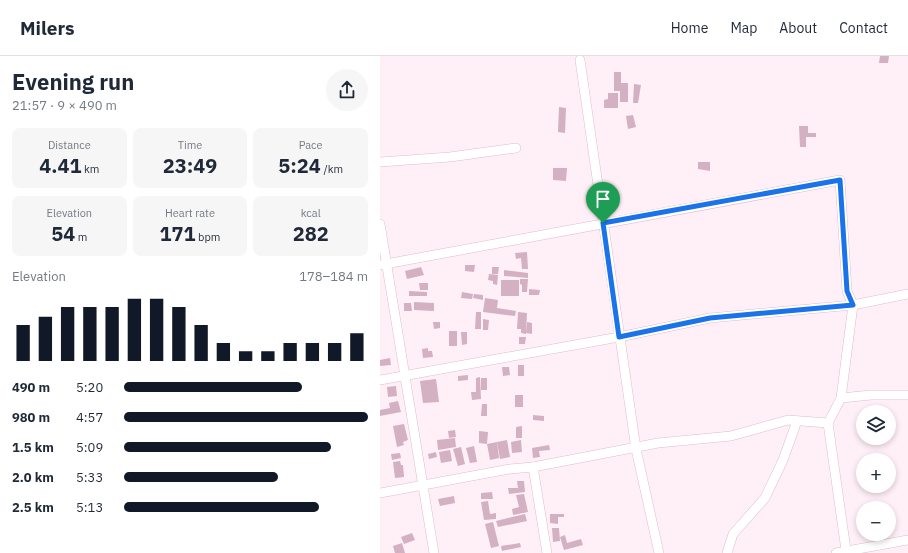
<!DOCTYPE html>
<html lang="en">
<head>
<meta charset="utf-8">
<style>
	body { margin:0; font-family:"IBM Plex Sans",sans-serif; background:#f6f6f7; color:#1f2937; height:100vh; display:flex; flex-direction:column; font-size:15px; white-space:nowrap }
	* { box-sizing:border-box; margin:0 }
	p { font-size:13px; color:#747a83 }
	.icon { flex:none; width:22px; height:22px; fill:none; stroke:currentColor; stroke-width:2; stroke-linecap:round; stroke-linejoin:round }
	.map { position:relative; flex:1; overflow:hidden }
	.drawer { display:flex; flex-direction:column; background:#fff; width:380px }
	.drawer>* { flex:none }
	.buttons { position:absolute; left:476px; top:349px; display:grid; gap:8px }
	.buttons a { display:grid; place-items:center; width:40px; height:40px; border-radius:50%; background:#fff; box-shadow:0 2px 6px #0003; font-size:20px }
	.pin { position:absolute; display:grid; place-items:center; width:34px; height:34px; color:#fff; margin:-41px -17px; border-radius:50% 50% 50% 0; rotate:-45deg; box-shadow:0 0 4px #0007 }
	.pin .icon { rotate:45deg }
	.round { display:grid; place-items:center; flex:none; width:42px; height:42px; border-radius:21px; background:#f6f6f7 }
	.overview { display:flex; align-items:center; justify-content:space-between; height:68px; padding:0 12px }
	h1 { font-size:22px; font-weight:800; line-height:30px }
	.metrics { display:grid; grid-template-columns:repeat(3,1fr); gap:6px; height:68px; padding:4px 12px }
	.metrics div { display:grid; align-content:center; border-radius:8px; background:#f6f6f7; text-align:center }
	.metrics b { font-size:20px; font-weight:800 }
	.metrics small { font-size:11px; font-weight:400 }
	.metrics p { font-size:11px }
	.chart { height:112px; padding:8px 12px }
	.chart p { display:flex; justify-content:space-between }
	.chart svg { width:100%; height:72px; margin-top:4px; stroke:#111827; stroke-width:6 }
	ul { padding:0 12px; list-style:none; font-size:13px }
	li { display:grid; grid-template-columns:64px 48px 1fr; align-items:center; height:30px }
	li i { height:10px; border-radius:5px; background:#111827 }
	header { display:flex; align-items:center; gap:24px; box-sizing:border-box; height:56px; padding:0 20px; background:#fff; border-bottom:1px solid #e0e1e3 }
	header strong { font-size:19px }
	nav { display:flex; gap:22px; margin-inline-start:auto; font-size:14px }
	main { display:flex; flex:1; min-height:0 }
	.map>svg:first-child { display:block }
	.building { fill:#d3b0c2 }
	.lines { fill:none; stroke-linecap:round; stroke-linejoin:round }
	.minor-casing { stroke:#dfbccd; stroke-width:10 }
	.minor { stroke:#fff; stroke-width:9 }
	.route-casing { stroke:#fff; stroke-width:8 }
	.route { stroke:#1a73e8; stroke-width:5 }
</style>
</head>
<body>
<header>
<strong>Milers</strong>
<nav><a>Home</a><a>Map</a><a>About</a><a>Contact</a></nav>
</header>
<main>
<section class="drawer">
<div class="overview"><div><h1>Evening run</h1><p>21:57 · 9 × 490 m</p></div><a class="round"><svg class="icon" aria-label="share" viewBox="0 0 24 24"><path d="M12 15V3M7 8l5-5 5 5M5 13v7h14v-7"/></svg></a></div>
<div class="metrics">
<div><p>Distance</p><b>4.41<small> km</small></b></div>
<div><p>Time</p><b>23:49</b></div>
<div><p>Pace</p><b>5:24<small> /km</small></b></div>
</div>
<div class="metrics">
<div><p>Elevation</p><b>54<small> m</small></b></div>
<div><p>Heart rate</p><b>171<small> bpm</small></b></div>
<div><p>kcal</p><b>282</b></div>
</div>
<div class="chart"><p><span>Elevation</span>178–184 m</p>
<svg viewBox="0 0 160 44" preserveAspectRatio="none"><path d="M5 44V22M15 44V17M25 44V11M35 44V11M45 44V11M55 44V6M65 44V6M75 44V11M85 44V22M95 44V33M105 44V38M115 44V38M125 44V33M135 44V33M145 44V33M155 44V27"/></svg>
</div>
<ul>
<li><b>490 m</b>5:20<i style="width:73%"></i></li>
<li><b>980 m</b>4:57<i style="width:100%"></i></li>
<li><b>1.5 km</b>5:09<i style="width:85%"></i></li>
<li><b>2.0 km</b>5:33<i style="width:63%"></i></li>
<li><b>2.5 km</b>5:13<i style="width:80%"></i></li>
</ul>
</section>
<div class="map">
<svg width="528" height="497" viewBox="0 0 528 497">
	<rect width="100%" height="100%" fill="#fff0f7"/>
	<g class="building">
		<path d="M500 0H509L508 7H499Z"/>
		<path d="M234 16H241V27H248V46H240V35H234Z"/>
		<path d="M254 28 261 29 258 47H253Z"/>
		<path d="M228 37H238V52H224V44L228 43Z"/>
		<path d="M179 51 186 52 185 77 178 76Z"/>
		<path d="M253 59 256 71 248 73 246 60Z"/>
		<path d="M419 70H428V77H436V81H426V91H420Z"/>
		<path d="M318 106H330V115L318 113Z"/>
		<path d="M173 112H187L186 125 173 124Z"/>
		<path d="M147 196 148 213H142L141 202 136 203 135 197Z"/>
		<path d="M85 209H95L94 216 85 215Z"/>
		<path d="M41 211 44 219 27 223 25 215Z"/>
		<path d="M112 211H119L118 218H112Z"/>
		<path d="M124 214 148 217V222L124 220Z"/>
		<path d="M109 218 118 219 117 229 113 228V225L108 224Z"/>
		<path d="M140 223H148L147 236H142V229L140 228Z"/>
		<rect x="121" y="224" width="18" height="16"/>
		<path d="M39 227H48V234H40Z"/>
		<path d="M149 233 160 234 159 239H149Z"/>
		<path d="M29 235 47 236V240H29Z"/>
		<path d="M82 236 93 238 92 243 81 242Z"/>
		<path d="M94 238 103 239V244L93 242Z"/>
		<path d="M105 242 118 244 117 252 136 255 135 260 103 256Z"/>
		<path d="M34 246 54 247V255L34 254Z"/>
		<path d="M24 247H31L32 255H24Z"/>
		<path d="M96 256H101V273H95Z"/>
		<path d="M138 256 147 257 146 278 141 277V273H137Z"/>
		<path d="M103 263 109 264 108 274H103Z"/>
		<path d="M53 266H60V272L54 273Z"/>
		<path d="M147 266 152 267V278L146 277Z"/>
		<rect x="69" y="275" width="8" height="15"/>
		<path d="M81 276H87V288L82 289Z"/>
		<path d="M139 281H146L145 288H139Z"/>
		<path d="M48 292V295H52L53 301 43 302 42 293Z"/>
		<path d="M10 302 11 309 0 310V304Z"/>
		<rect x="138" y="309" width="6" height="11"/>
		<path d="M122 311H129L130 319 123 320Z"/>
		<path d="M88 319V324L78 325V320Z"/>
		<path d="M100 321 101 343 92 344 91 336H96V322Z"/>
		<rect x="101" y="322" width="6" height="12"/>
		<path d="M56 323 59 346 43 347 40 325Z"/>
		<path d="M16 330 17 340 8 341 7 331Z"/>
		<rect x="135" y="339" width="8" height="12"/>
		<path d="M18 345 21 356 0 360V354L10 352 9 347Z"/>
		<path d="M102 348H107V360H101Z"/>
		<path d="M153 359 164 360V365L153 364Z"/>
		<path d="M24 368 28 384 23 386 24 389 17 391 13 370Z"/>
		<path d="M142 370V382H136V371Z"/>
		<path d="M75 374 76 381 69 382 68 375Z"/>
		<path d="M99 375 108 376 107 388 99 387Z"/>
		<path d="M75 382 76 391 58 394 57 384Z"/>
		<path d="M127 384 130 401 120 403 117 386Z"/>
		<path d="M141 384 142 396 132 397 131 386Z"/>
		<path d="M117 386 119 402 110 404 107 388Z"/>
		<path d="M169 389 170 394 159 395 160 401 153 402 152 392Z"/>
		<path d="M94 390 97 406 90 407 86 392Z"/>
		<path d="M81 391 85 408 78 410 73 393Z"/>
		<path d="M70 394 72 405 61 407 59 396Z"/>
		<path d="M56 396 57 401 49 403 48 398Z"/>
		<path d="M20 397 21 402 12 404 11 398Z"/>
		<path d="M20 405 21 409H23L24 421 15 422 13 406Z"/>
		<path d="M137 425H144L145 436 129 438 128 432H138Z"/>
		<path d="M112 436 113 443H101V437Z"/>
		<path d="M144 438 148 456 133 459 132 453 139 451 136 439Z"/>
		<path d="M74 440 75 447 60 450 58 443Z"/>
		<path d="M108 445 110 458 116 457V463L104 464 101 446Z"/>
		<path d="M145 458 147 465 118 471 116 465Z"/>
		<path d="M170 458H184V461H178V468L170 467Z"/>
		<path d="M113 466 119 490 111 492 105 468Z"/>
		<path d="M172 472H179L180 485 173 486Z"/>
		<path d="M32 477 35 484 24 488 21 481Z"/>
		<path d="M185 479 187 487 201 483 203 489 184 494 180 481Z"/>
		<path d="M22 487 25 497H15L13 490Z"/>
		<path d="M140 487 141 491 122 495 121 490Z"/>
	</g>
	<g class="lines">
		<g class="minor-casing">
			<g id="minor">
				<path d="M200 4 256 393 279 497"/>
				<path d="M0 106 70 101 136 92"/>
				<path d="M0 168 54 497"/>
				<path d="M0 209 460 124 467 235 473 249 528 238"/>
				<path d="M0 324 239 281 330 262 473 249 461 342"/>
				<path d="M153 411 167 497"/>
				<path d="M0 437 130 413 153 411 278 387 351 380 408 364 448 367"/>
				<path d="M466 494 448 367 461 342 491 339H528"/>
				<path d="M347 497 353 478 385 442 403 404 417 365"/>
				<path d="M456 497 528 484"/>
			</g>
		</g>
		<use href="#minor" class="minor"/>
	</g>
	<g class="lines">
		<g class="route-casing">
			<path id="route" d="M460 124 467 235 473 249 330 262 239 281 223 167Z"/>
		</g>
		<use href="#route" class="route"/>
	</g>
</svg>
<div class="buttons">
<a><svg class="icon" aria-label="layers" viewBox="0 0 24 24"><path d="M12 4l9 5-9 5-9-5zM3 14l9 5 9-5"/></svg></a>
<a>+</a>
<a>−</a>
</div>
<div class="pin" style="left:223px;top:167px;background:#1e9e55"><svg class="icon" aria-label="arrive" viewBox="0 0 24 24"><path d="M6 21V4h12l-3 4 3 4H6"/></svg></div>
</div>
</main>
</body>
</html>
